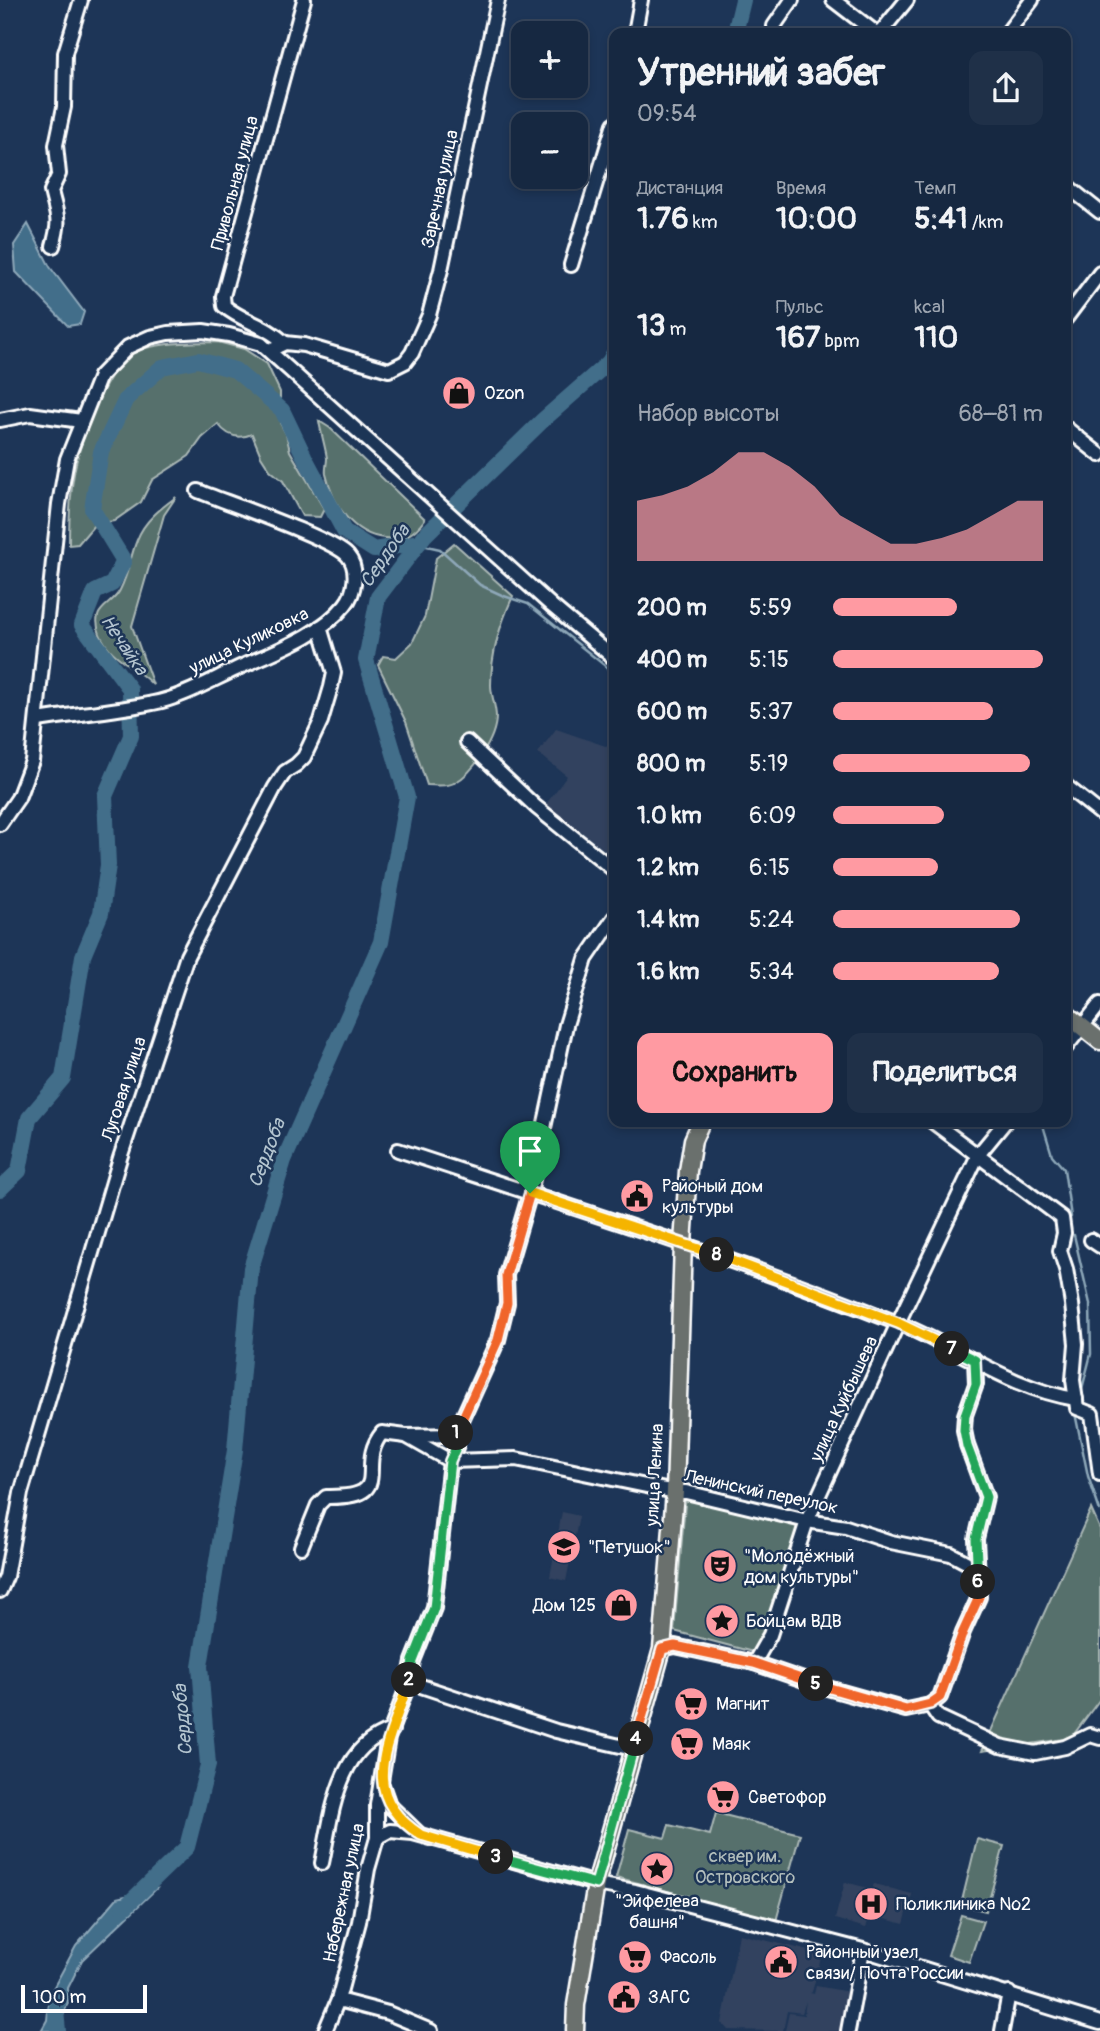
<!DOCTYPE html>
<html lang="ru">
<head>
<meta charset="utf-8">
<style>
	body { margin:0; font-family:Pangolin,sans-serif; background:#1f3048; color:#f1f3f6; height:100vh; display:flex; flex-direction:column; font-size:26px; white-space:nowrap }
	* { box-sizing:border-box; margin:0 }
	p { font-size:23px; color:#9ea6b1 }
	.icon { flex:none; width:38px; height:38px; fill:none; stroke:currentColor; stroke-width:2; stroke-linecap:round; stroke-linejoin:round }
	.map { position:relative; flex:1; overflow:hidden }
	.sheet { position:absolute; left:609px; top:28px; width:462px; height:1099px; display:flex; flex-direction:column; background:#162841; border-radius:14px; box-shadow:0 4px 10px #0003,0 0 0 2px #35445a }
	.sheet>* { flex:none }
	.buttons { position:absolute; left:511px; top:21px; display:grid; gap:14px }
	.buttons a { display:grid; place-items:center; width:77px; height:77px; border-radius:14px; background:#162841; box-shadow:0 4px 10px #0003,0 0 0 2px #35445a; font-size:35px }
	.scale { position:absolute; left:21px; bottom:18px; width:126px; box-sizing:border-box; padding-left:7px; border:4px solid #fff; border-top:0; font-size:19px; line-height:24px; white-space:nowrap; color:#fff; -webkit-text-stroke:5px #1d3557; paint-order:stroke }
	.pin { position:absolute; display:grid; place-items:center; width:60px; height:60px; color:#fff; margin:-72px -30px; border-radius:50% 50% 50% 0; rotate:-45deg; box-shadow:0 0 7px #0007 }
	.pin .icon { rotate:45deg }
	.km { position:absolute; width:35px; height:35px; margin:-18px; border-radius:50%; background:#222; color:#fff; font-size:19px; line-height:35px; text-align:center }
	.round { display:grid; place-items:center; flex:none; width:74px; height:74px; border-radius:14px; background:#1f3048 }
	.summary { display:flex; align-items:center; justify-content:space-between; height:119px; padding:0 28px }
	h1 { font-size:38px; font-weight:700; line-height:52px }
	.stats { display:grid; grid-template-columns:repeat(3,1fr); gap:10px; height:119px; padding:7px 28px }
	.stats div { display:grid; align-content:center }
	.stats b { font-size:30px; font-weight:700 }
	.stats small { font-size:19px; font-weight:400 }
	.stats p { font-size:19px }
	.chart { height:196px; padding:14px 28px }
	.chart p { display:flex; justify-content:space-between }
	.chart svg { width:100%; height:126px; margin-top:7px; fill:#ff9aa2; opacity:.7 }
	.button { display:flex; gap:14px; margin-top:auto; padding:14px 28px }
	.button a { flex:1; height:80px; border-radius:14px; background:#ff9aa2; color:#111; font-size:28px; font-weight:700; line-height:80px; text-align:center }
	.button a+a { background:#1f3048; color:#f1f3f6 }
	ul { padding:0 28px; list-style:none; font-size:23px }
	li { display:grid; grid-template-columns:112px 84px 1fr; align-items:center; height:52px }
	li i { height:18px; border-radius:9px; background:#ff9aa2 }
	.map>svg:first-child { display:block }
	.built { fill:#33435f }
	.green { fill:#57706c; stroke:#abb8b6; stroke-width:2 }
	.water { fill:#436e8a; stroke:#8ea8b9; stroke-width:2 }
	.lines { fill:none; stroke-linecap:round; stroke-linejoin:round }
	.stream { stroke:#8ea8b9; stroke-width:2.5 }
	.river { stroke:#436e8a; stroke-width:16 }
	.minor-casing { stroke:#fff; stroke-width:18 }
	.major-casing { stroke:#fff; stroke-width:21 }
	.minor { stroke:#1d3557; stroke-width:12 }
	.major { stroke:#6b706d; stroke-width:16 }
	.split-1-casing { stroke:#fff; stroke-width:14 }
	.split-2-casing { stroke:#fff; stroke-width:14 }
	.split-3-casing { stroke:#fff; stroke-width:14 }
	.split-4-casing { stroke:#fff; stroke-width:14 }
	.split-5-casing { stroke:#fff; stroke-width:14 }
	.split-6-casing { stroke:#fff; stroke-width:14 }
	.split-7-casing { stroke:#fff; stroke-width:14 }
	.split-8-casing { stroke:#fff; stroke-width:14 }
	.split-9-casing { stroke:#fff; stroke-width:14 }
	.split-1 { stroke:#f0652b; stroke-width:9 }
	.split-2 { stroke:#22a559; stroke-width:9 }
	.split-3 { stroke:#f5b400; stroke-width:9 }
	.split-4 { stroke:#22a559; stroke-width:9 }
	.split-5 { stroke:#f0652b; stroke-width:9 }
	.split-6 { stroke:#f0652b; stroke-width:9 }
	.split-7 { stroke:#22a559; stroke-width:9 }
	.split-8 { stroke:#f5b400; stroke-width:9 }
	.split-9 { stroke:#f5b400; stroke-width:9 }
	.labels { text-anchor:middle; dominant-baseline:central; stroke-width:5; stroke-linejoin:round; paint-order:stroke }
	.street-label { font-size:18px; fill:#fff; stroke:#1d3557 }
	.poi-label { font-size:18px; fill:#fff; stroke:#1d3557; text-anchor:start }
	.park-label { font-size:18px; fill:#b3bfbd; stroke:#1d3557 }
	.water-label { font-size:19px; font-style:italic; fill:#b4c5d0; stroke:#1d3557 }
</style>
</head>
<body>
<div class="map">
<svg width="1100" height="2031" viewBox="0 0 1100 2031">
	<rect width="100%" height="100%" fill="#1d3557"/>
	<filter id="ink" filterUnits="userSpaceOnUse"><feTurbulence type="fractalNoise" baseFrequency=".0143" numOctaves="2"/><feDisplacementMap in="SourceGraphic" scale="14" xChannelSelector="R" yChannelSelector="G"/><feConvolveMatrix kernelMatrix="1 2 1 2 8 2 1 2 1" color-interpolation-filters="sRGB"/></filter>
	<g filter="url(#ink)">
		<g class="built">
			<path d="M556 729 614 749V857L546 804 567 776 538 753Z"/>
			<path d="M562 1512 579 1516 566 1581 550 1577Z"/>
			<path d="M845 1882 872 1889 874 1884 912 1894 904 1924 870 1915 866 1928 835 1919Z"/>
			<path d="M739 1934 822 1954 812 1992 810 1993 814 1994 816 1986 849 1992 841 2031H785L789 2013 804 2015 806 2001 802 2013 787 2011 783 2031 728 2030 722 2023Z"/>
		</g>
		<g class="green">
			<path d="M218 342 244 349 267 364 280 392V423L286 434 290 451 324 509 320 517 302 516 283 481 270 470 261 456 252 434C238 440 227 436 218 424L202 438 189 456 152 480 141 502 114 521 95 524 78 544 69 545C69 517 70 486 77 459 85 430 107 367 133 353 156 341 193 343 218 342Z"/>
			<path d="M319 421 330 428 425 519C414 535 403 540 384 538 352 534 333 505 326 474 325 469 327 464 327 458 325 446 321 433 319 421Z"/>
			<path d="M176 497 164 515 132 626 153 685C137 668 109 657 100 634 89 607 113 606 120 590 129 573 130 557 137 540 144 521 161 508 176 497Z"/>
			<path d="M454 543 513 596C500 625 491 653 491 685 491 696 496 706 496 717 496 738 473 774 454 783 447 787 435 785 427 785L406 722 378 665 383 656 396 658 412 643 425 616 436 558Z"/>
			<path d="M686 1492 801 1523 762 1638 753 1652 674 1631Z"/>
			<path d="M1091 1509 1100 1529V1699L1071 1738 982 1751Z"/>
			<path d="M716 1813 800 1834 776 1921 616 1877 629 1829 665 1838 669 1825 710 1835Z"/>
			<path d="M977 1839 1004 1846 986 1911 961 1905Z"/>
			<path d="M961 1915 983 1921 969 1962 948 1955Z"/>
		</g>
		<g class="water">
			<path d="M28 224 50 267 84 312 80 324 68 326 16 272 14 245Z"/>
			<path d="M156 1889 82 1960 68 1988V2002L62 2019 57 2024 58 2031H41L47 2020 50 1994 76 1946 117 1898Z"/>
		</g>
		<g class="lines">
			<g class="stream">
				<path d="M418 544 440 549 480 585 504 596 528 604 614 673"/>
				<path d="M1042 1122 1052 1155 1064 1169 1071 1217"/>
				<path d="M1074 1235 1090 1304 1091 1354 1081 1393"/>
				<path d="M1075 1413 1088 1476 1100 1511"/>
			</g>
			<g class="river">
				<path d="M735 33 743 0"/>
				<path d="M0 1189 19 1171 29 1118 63 1078 83 956 101 913 108 865 105 796 131 736 130 689 82 625 95 592 112 584 124 561 92 509 101 452 126 399 162 367 198 360 235 370 282 410 305 458 344 531 374 550 420 542"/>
				<path d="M123 1909 187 1847 208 1765 200 1666 235 1450 251 1268 284 1160 381 942 407 797 366 660 378 597 425 535 543 420 609 362 614 353"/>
				<path d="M58 2031 56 2011 58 2003"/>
			</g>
			<g class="minor-casing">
				<g id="minor">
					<path d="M833 0 876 33"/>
					<path d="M774 26 792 0"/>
					<path d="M635 33 641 0"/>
					<path d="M880 33 907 0"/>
					<path d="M1007 33 1032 0"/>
					<path d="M1066 185 1100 212"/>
					<path d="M53 246C61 218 57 217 51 191L59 174 56 145 64 107 65 53 81 0"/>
					<path d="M571 265 614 124"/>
					<path d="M1066 318 1100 273"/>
					<path d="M285 343C264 324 243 322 224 306L223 296 304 0"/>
					<path d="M270 350 285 343 304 345 389 370 405 362 412 353 429 315 441 270 498 0"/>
					<path d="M0 420 30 414 81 421"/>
					<path d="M1066 428 1100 455"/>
					<path d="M38 720C76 714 115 711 153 703 181 698 210 681 236 669 272 652 319 637 345 605 355 593 359 569 348 556 334 539 225 502 198 491"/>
					<path d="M467 742 536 807 614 870"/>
					<path d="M1066 786 1100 813"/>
					<path d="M0 824 18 798 32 761 59 504 67 459 100 376 128 347 150 337 168 333 203 331 229 335 261 344 552 606 614 658"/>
					<path d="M1066 1047 1100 1004"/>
					<path d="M933 1122 1062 1218 1064 1233 1060 1251 1066 1269 1072 1304 1076 1344 1073 1380 1077 1408 1092 1414 1100 1474"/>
					<path d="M398 1150C565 1205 732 1257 895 1322 956 1346 1010 1389 1076 1399"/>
					<path d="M1091 1240 1100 1246"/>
					<path d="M406 1436 455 1435"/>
					<path d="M301 1547 318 1505 326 1497C398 1498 354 1467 382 1433L406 1436 450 1461 516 1459 675 1492H686L807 1521 846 1527 891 1542 951 1554 977 1568"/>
					<path d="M0 1591 6 1577 21 1493 120 1158 187 956 275 787 285 772 296 765 304 757 321 721 331 687 334 673 320 627"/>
					<path d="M662 1649 675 1646 754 1663 824 1687 906 1710 930 1705 938 1717 1000 1746 1035 1753 1065 1747 1090 1735 1100 1738"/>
					<path d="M754 1663 770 1635 807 1521 898 1323 978 1155 1005 1122"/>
					<path d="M409 1682 556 1731 633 1749"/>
					<path d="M930 1705 940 1697 963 1632 979 1597 976 1539 986 1497 967 1445 964 1430 965 1415 976 1384 975 1360"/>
					<path d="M382 1785 389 1805 418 1833"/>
					<path d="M377 1838 390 1831 413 1833 596 1884 635 1891 863 1950 1100 2023"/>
					<path d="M322 1863C332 1816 336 1747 392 1730"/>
					<path d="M338 2000 388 2013 431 2031"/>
					<path d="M325 2031 338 2000 359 1922 368 1869 377 1838V1805L388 1738 409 1682 413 1661 434 1608 450 1461 457 1445 455 1435 498 1340 507 1303 506 1275 530 1193 566 1025 586 959 614 918"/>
					<path d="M848 2031 863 1950"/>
					<path d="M1002 2031 1009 1993"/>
				</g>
			</g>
			<g class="major-casing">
				<g id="major">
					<path d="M1066 1014 1100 1041"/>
					<path d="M575 2031 576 2005 596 1884 662 1649 675 1492 683 1243 688 1171 693 1140 701 1122"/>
				</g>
			</g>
			<use href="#minor" class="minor"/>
			<use href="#major" class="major"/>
		</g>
	</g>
	<g class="lines" filter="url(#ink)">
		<g class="split-1-casing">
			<path id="split-1" d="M456 1433 498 1340 507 1303 506 1275 530 1193"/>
		</g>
		<g class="split-2-casing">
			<path id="split-2" d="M409 1680 413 1661 434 1608 450 1461 457 1445 456 1433"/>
		</g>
		<g class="split-3-casing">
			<path id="split-3" d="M409 1680C392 1739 353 1792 421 1835L496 1857"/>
		</g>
		<g class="split-4-casing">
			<path id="split-4" d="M496 1857 596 1884 636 1739"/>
		</g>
		<g class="split-5-casing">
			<path id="split-5" d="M636 1739 662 1649 675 1646 754 1663 816 1684"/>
		</g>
		<g class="split-6-casing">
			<path id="split-6" d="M816 1684 906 1710 930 1704 940 1697 963 1632 979 1597 978 1582"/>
		</g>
		<g class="split-7-casing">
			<path id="split-7" d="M952 1349 975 1360 976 1384 965 1415 964 1430 967 1446 986 1497 976 1539 978 1582"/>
		</g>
		<g class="split-8-casing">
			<path id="split-8" d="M717 1255 898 1323 952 1349"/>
		</g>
		<g class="split-9-casing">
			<path id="split-9" d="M530 1193 717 1255"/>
		</g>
		<use href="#split-1" class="split-1"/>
		<use href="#split-2" class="split-2"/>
		<use href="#split-3" class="split-3"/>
		<use href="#split-4" class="split-4"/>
		<use href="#split-5" class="split-5"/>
		<use href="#split-6" class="split-6"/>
		<use href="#split-7" class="split-7"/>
		<use href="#split-8" class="split-8"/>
		<use href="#split-9" class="split-9"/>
	</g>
	<defs>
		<g id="shop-disc" transform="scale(1.75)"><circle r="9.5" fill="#ff9aa2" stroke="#1d3557"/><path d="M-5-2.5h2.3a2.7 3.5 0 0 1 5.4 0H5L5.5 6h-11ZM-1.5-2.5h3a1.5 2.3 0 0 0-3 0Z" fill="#111"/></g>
		<g id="civic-disc" transform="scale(1.75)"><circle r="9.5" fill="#ff9aa2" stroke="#1d3557"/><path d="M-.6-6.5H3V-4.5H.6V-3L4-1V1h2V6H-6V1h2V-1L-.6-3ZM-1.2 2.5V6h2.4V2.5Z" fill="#111"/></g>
		<g id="school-disc" transform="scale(1.75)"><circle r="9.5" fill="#ff9aa2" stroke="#1d3557"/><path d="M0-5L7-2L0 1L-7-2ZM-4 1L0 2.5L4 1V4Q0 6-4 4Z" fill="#111"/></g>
		<g id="theatre-disc" transform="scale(1.75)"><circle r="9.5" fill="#ff9aa2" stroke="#1d3557"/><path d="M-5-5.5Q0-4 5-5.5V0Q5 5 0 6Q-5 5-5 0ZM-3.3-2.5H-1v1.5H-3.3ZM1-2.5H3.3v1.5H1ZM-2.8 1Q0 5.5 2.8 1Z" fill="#111"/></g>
		<g id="sight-disc" transform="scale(1.75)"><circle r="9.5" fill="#ff9aa2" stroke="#1d3557"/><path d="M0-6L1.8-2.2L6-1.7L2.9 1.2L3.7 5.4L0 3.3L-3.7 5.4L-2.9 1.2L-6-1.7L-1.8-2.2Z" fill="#111"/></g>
		<g id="supermarket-disc" transform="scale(1.75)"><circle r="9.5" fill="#ff9aa2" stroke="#1d3557"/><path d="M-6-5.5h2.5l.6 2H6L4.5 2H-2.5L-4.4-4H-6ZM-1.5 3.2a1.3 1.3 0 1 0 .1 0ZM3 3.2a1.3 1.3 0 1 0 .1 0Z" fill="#111"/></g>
		<g id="hospital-disc" transform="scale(1.75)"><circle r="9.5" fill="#ff9aa2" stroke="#1d3557"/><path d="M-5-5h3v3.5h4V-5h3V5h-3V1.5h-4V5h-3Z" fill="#111"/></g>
	</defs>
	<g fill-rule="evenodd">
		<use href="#shop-disc" x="459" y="393"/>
		<use href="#civic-disc" x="637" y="1196"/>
		<use href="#school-disc" x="564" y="1547"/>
		<use href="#theatre-disc" x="720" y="1566"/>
		<use href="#shop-disc" x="621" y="1605"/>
		<use href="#sight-disc" x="722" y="1621"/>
		<use href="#supermarket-disc" x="691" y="1704"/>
		<use href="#supermarket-disc" x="687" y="1744"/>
		<use href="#supermarket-disc" x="723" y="1797"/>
		<use href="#sight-disc" x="657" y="1869"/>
		<use href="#hospital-disc" x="871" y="1904"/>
		<use href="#supermarket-disc" x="635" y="1957"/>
		<use href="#civic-disc" x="781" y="1962"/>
		<use href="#civic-disc" x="624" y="1997"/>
	</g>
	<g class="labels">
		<g class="street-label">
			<text transform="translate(235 183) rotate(-75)">Привольная улица</text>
			<text transform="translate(440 189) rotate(-78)">Заречная улица</text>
			<text transform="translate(249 641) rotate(-26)">улица Куликовка</text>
			<text transform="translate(124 1089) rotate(-72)">Луговая улица</text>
			<text transform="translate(844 1399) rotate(-65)">улица Куйбышева</text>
			<text transform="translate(655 1475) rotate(-87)">улица Ленина</text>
			<text transform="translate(761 1492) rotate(12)">Ленинский переулок</text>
			<text transform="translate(344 1893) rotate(-78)">Набережная улица</text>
		</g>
		<g class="poi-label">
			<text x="484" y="393">Ozon</text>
			<text x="662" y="1186">Районый дом<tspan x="662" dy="21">культуры</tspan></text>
			<text x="588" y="1547">"Петушок"</text>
			<text x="744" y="1556">"Молодёжный<tspan x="744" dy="21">дом культуры"</tspan></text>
			<text x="596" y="1605" text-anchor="end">Дом 125</text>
			<text x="746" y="1621">Бойцам ВДВ</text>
			<text x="716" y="1704">Магнит</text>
			<text x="712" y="1744">Maяк</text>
			<text x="748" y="1797">Светофор</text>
			<text x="657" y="1901" text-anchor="middle">"Эйфелева<tspan x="657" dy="21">башня"</tspan></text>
			<text x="896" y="1904">Поликлиника №2</text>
			<text x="806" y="1952">Районный узел<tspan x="806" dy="21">связи/ Почта России</tspan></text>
			<text x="660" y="1957">Фасоль</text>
			<text x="648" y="1997">ЗАГС</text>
		</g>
		<g class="park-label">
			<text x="745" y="1856">сквер им.<tspan x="745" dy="21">Островского</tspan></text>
		</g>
		<g class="water-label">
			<text transform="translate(385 556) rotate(-55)">Сердоба</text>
			<text transform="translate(124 645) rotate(56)">Нечайка</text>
			<text transform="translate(267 1153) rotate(-69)">Сердоба</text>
			<text transform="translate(183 1720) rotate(-95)">Сердоба</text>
		</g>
	</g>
</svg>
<div class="buttons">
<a>+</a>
<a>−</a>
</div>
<div class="scale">100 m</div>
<div class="pin" style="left:530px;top:1193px;background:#1e9e55"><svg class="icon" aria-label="arrive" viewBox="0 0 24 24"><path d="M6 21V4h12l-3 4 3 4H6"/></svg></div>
<b class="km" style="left:456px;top:1433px">1</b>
<b class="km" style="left:409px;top:1680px">2</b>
<b class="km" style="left:496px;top:1857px">3</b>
<b class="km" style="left:636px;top:1739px">4</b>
<b class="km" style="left:816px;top:1684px">5</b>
<b class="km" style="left:978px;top:1582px">6</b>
<b class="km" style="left:952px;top:1349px">7</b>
<b class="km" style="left:717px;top:1255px">8</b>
<section class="sheet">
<div class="summary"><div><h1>Утренний забег</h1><p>09:54</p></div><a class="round"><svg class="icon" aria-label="share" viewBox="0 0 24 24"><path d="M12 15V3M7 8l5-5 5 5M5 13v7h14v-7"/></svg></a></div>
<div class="stats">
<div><p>Дистанция</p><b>1.76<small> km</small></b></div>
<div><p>Время</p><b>10:00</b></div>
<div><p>Темп</p><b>5:41<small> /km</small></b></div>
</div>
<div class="stats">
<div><b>13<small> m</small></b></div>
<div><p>Пульс</p><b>167<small> bpm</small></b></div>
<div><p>kcal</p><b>110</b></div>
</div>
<div class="chart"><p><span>Набор высоты</span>68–81 m</p>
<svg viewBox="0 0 160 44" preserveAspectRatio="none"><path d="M0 44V23L10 21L20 18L30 13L40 6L50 6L60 11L70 18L80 28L90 33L100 38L110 38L120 36L130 33L140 28L150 23L160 23V44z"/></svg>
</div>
<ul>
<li><b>200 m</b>5:59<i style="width:59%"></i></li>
<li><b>400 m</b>5:15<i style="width:100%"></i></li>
<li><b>600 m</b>5:37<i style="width:76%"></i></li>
<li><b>800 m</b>5:19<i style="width:94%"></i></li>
<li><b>1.0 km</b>6:09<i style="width:53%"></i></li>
<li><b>1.2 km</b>6:15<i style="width:50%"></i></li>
<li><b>1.4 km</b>5:24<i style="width:89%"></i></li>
<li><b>1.6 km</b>5:34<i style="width:79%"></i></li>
</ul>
<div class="button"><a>Сохранить</a><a>Поделиться</a></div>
</section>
</div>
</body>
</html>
